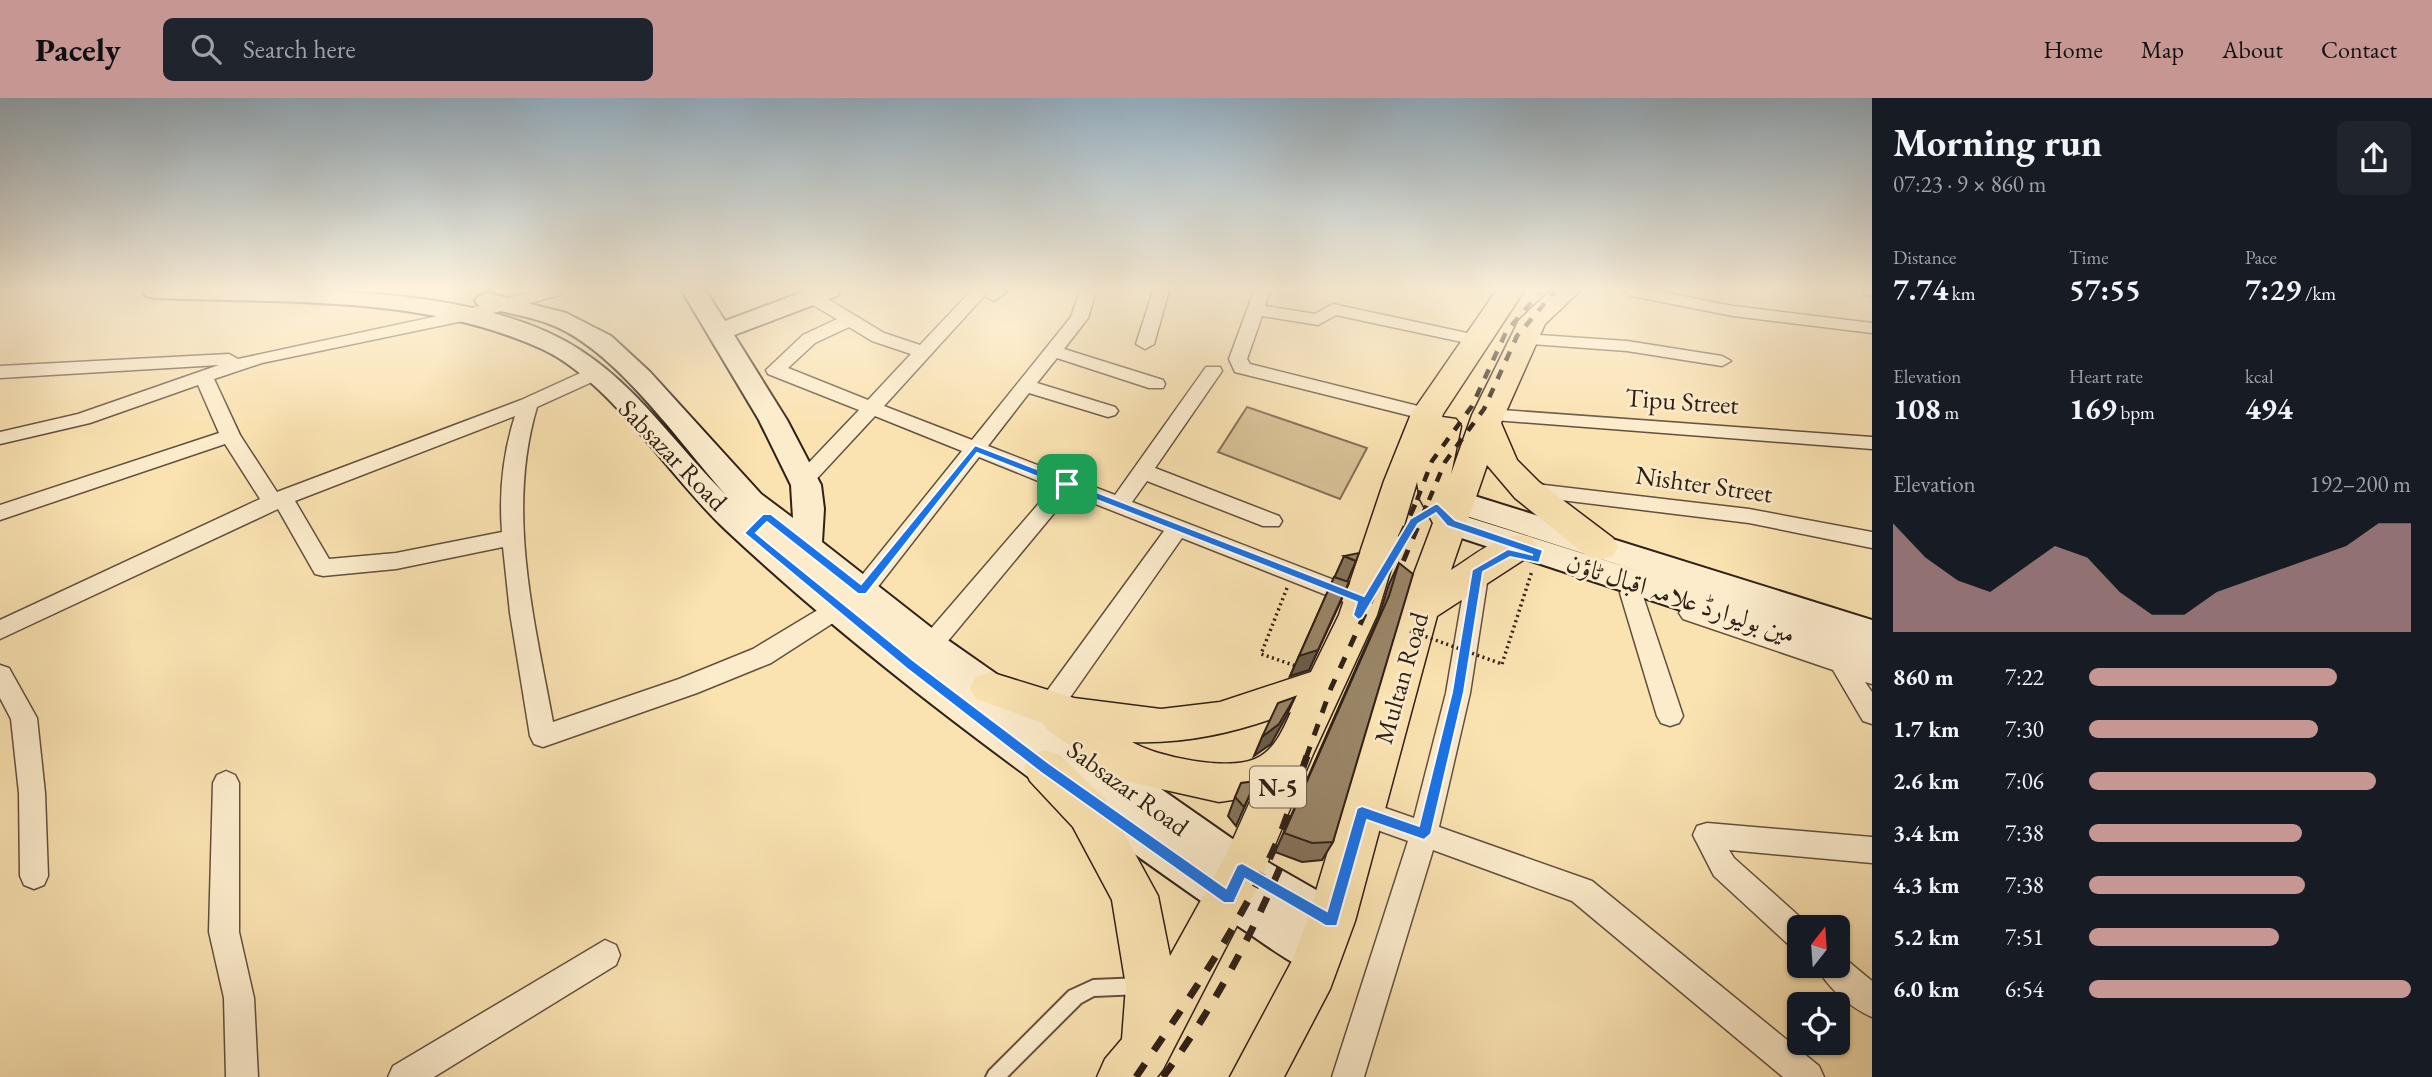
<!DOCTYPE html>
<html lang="en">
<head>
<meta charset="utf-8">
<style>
	body { margin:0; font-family:"EB Garamond",Amiri,serif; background:#20242c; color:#f1f3f6; height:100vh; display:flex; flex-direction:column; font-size:26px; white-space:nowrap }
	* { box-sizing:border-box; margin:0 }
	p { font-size:23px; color:#9ea1a6 }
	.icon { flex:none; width:38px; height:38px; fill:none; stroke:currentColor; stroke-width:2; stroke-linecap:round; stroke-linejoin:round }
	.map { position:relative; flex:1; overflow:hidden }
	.sheet { display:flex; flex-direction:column; background:#171b24; width:560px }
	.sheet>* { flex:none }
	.needle { width:46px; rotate:17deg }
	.buttons { position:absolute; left:1787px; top:817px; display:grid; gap:14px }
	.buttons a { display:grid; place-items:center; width:63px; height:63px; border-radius:10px; background:#171b24; box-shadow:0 2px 5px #0004; font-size:35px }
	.pin { position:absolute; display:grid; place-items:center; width:60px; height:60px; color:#fff; margin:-30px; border-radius:14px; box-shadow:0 4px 10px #0006 }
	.round { display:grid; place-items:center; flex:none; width:74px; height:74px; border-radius:10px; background:#20242c }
	.head { display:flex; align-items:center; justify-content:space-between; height:119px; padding:0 21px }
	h1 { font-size:38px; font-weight:700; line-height:52px }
	.metrics { display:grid; grid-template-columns:repeat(3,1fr); gap:10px; height:119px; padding:7px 21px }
	.metrics div { display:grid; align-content:center }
	.metrics b { font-size:30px; font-weight:700 }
	.metrics small { font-size:19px; font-weight:400 }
	.metrics p { font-size:19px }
	.chart { height:196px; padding:14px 21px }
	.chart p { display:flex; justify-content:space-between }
	.chart svg { width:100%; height:126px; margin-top:7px; fill:#c59692; opacity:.7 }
	ul { padding:0 21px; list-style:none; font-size:23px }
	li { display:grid; grid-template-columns:112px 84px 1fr; align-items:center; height:52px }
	li i { height:18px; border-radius:9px; background:#c59692 }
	header { display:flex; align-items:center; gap:42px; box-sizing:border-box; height:98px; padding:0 35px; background:#c59692; color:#111 }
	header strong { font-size:33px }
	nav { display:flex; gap:38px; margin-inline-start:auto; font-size:24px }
	.search { width:490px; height:63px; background:#20242c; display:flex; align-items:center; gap:18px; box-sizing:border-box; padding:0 24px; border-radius:10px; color:#9ea1a6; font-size:26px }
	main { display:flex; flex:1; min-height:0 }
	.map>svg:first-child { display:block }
	.green { fill:#d8c197; stroke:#847057; stroke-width:2 }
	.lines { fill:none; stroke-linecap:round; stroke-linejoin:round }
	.lane-casing { stroke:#62503e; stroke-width:4 }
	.street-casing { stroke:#62503e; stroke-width:3 }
	.secondary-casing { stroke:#302017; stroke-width:4 }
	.primary-casing { stroke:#302017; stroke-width:3 }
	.path { stroke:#302017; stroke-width:3.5; stroke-dasharray:2 3.5; stroke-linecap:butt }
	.lane { fill:#fceccc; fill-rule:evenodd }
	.street { fill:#fceccc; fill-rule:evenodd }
	.secondary { fill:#fceccc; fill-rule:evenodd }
	.primary { fill:#fae2b1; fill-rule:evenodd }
	.rail-far2 { stroke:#302017; stroke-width:4.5; stroke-dasharray:10 10; stroke-linecap:butt }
	.rail-far1 { stroke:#302017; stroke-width:5; stroke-dasharray:12 12; stroke-linecap:butt }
	.rail { stroke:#302017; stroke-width:7; stroke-dasharray:16 16; stroke-linecap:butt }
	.path-bridge { stroke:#302017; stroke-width:3.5; stroke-dasharray:2 3.5; stroke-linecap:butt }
	.wall { fill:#847259; stroke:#302017; stroke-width:2 }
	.shaded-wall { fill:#6b5d48; stroke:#302017; stroke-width:2 }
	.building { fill:#998567; stroke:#302017; stroke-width:2 }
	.route { fill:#1a73e8; stroke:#fff; stroke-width:2; fill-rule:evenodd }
	.labels { text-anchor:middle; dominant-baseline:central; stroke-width:5; stroke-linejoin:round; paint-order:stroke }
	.shield { fill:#fceccc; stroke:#6d5d4d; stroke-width:2 }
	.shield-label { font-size:24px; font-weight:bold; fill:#302017 }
	.street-label { font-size:26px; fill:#302017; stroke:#fceccc }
</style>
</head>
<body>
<header>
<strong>Pacely</strong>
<div class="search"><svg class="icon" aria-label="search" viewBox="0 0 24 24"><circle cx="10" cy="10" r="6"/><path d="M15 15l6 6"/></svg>Search here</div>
<nav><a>Home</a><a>Map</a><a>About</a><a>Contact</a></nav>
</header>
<main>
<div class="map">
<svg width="1872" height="979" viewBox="0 0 1872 979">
	<rect width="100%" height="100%" fill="#fae2b1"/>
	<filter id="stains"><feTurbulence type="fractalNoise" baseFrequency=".00286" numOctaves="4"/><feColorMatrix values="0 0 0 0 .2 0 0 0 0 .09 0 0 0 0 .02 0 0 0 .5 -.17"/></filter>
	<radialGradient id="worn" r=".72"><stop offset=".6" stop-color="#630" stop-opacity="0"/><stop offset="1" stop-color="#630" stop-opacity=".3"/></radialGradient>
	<path class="green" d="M1247 309 1367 350 1340 401 1218 354Z"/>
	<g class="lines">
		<g class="lane-casing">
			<path id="lane" d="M1141 880 1147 882 1149 888 1147 894 1141 896 1094 898 1081 905 1007 979H986L989 973 1069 893 1093 882Z"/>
		</g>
		<g class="street-casing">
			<g id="street">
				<path d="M535 193H562L560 197 463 223 262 265 214 281 240 337 277 394 521 302 587 272H601L603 276 601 280 537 309C506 413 534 520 553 624L679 581 753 551 831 504 839 501 847 504 851 510 847 516 771 565 697 595 543 649 534 646 530 638 510 515 503 449 396 471 323 478 315 476 278 411 0 541V522L260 401 225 346 0 422V407L219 335 198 287 90 325 0 346V334L78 316 219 267 0 280V268L229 256 238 261 461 213ZM515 318C503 355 499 395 502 434L396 455 329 461 295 403Z"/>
				<path d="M971 193H983L985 197 884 308 972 342 1071 219 1080 193H1096L1088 220 1064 251 1163 282 1165 286 1163 290H1149L1057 260 1037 285 1115 309 1118 313 1115 317 1108 319 1029 295 988 348 1115 397 1206 269H1220L1222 273 1155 370 1279 418 1282 423 1279 428H1263L1147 383 1132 404 1365 494 1368 500 1365 506 1357 509 1349 506 1182 440 1057 618 1048 621 1039 618 1035 611 1039 604 1164 433 1070 396 938 555 930 557 922 555 918 548 922 541 1053 389 979 359 870 499 862 502 854 499 851 493 854 487 962 353 875 318 811 387H797L794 382 797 377 859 312 768 276 766 272 803 237 837 221 806 203 803 199 806 195H818L884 235 920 247ZM849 229 872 243 911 256 868 302 788 270 815 245Z"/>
				<path d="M990 193H1008L994 203 985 198Z"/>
				<path d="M1153 193H1169L1154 246 1145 251 1136 246Z"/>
				<path d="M1254 193H1270L1265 208 1315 216 1333 206 1476 237 1485 242 1476 247 1336 217 1318 227 1262 218 1247 261 1250 266 1434 312 1437 316 1427 322 1235 274 1229 261Z"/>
				<path d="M1624 193H1657L1733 208 1872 225V235L1733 218 1632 198Z"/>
				<path d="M1863 193H1872V198L1865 197Z"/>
				<path d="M1524 236 1627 243 1722 258 1731 263 1722 268 1627 253 1518 245 1515 241 1518 237Z"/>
				<path d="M1488 311 1872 339V351L1481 321 1478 317 1481 313Z"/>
				<path d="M1527 385 1749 411 1872 434V450L1749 425 1520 397 1517 392Z"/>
				<path d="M1478 464 1486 466 1489 472 1470 595 1439 729 1592 783 1819 968 1824 979H1783L1572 803 1433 752 1364 979H1332L1408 743 1352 723 1348 714 1352 705 1362 702 1414 720 1446 595 1467 472 1470 466Z"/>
				<path d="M1631 486 1639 489 1642 495 1683 618 1679 625 1670 628 1661 625 1657 618 1620 495 1623 489Z"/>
				<path d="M1691 506 1872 566V586L1865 584 1872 594V626L1863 623 1833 572 1683 521 1679 515 1683 509Z"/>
				<path d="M0 567 9 570 37 620 45 695 48 778 44 787 34 791 24 787 20 778 19 695 11 621 0 600Z"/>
				<path d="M226 673 235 677 239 685V834L254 900 258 979H226L224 900 209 834 213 685 217 677Z"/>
				<path d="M1707 725 1872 739V765L1729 752 1734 760 1809 827 1811 830H1799V851L1789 847 1714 778 1693 737 1697 728Z"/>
				<path d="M605 842 616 847 620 857 616 867 434 979H388L393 968Z"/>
				<path d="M1838 855 1872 883V919C1852 911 1825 888 1817 868H1838Z"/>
			</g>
		</g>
		<g class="secondary-casing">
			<g id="secondary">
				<path d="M143 193C271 193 469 180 580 252 638 289 678 350 727 398 678 344 615 249 547 225 525 217 501 214 479 208L475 203 479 198 488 195 566 215 611 238 650 274 761 396 793 420 791 387 759 322 682 193H706L725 223 805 193H840L837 198 734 237 787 322 821 387 824 411 822 444 942 538 1257 758 1346 809 1352 823 1346 837 1335 842 1341 856 1334 871 1319 877C1293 867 1270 850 1247 834 1212 811 1178 787 1143 762 1000 660 855 553 726 432 669 379 611 283 542 251 424 197 282 205 155 200L146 198Z"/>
				<path d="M1468 396 1872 522V575L1440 433 1435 425 1440 417 1451 414 1645 475 1457 415 1453 407 1457 399Z"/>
			</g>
		</g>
		<g class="primary-casing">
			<path id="primary" d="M1496 193H1524L1443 316 1442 319 1456 321 1461 328 1451 376 1472 317 1519 222 1550 193H1580L1545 226 1501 325 1517 362 1539 384 1613 440 1618 449 1613 458 1600 462 1587 458 1515 400 1487 367 1451 472C1474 458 1503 431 1531 439L1536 448 1531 457 1437 518 1355 823 1330 891 1284 979H1230L1293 861 1307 823 1401 510 1433 425 1420 401 1417 384 1377 517 1313 656 1258 787 1163 971 1157 979H1097L1105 961 1122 941 1126 888 1112 802 1073 729 1030 683 1024 670 1030 657 1045 652 1060 657 1105 701 1158 798 1170 858 1226 757 1252 699 1219 704 1134 685 1119 680 1047 632 1043 625 976 601 970 590 976 579 990 574 1074 600 1161 611 1220 604 1311 574 1339 517 1384 383 1411 316ZM1291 614C1283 632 1274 653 1255 661 1227 673 1157 659 1132 644 1189 646 1238 634 1291 614Z"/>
		</g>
		<g class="path">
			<path d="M1287 490 1261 556 1296 568"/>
			<path d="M1502 566 1532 473"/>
		</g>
		<use href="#lane" class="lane"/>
		<use href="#street" class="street"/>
		<use href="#secondary" class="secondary"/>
		<use href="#primary" class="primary"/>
		<g class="rail-far2">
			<path d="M1417 402 1432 363 1472 308 1506 234 1541 193"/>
			<path d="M1429 402 1445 364 1484 311 1517 238 1555 193"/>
		</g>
		<g class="rail-far1">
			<path d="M1394 485 1430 400"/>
			<path d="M1306 660 1331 590 1418 400"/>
		</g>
		<g class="rail">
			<path d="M1136 979C1187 903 1240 828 1277 744 1289 716 1297 686 1307 658"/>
			<path d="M1163 979C1218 904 1259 824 1293 738"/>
		</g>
		<path class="path-bridge" d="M1410 533 1502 566"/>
	</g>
	<g class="wall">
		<path d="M1344 458 1356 463 1347 484 1349 485 1340 505 1309 572 1290 578Z"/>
		<path d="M1399 465 1333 744 1322 762 1302 764 1275 754 1379 518 1389 486Z"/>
		<path d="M1256 683 1236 728 1228 718 1235 699Z"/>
	</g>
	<g class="shaded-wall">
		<path d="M1349 484 1309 572 1290 578 1299 558Z"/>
		<path d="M1295 599 1286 619 1271 646 1254 658 1262 639Z"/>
	</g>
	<g class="building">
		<path d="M1359 455 1356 463 1344 458Z"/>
		<path d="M1399 465 1413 476 1333 744 1312 745 1284 735 1389 498Z"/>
		<path d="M1334 479 1349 484 1318 552 1299 558Z"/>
		<path d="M1295 599 1279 626 1262 639 1278 605Z"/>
		<path d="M1256 683 1244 709 1235 699 1241 685Z"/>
	</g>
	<linearGradient id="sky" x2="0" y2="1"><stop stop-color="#93acbd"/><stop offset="0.58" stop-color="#fdf2dc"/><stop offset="1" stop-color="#fdf2dc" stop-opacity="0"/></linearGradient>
	<rect width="1872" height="330" fill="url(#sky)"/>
	<path class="route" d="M975 347 1364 498 1410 421 1437 405 1455 422 1543 452 1539 465 1510 459 1483 474 1464 594 1431 736 1424 742 1367 722 1337 828H1326L1245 781 1234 805H1224L1040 674 906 570 744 435 763 416H771L861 486ZM977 355 1357 504 1353 517 1358 522 1362 520 1418 426 1436 415 1447 428 1533 457 1508 451 1472 472 1452 594 1419 728 1362 708 1357 710 1327 813 1242 765 1237 767 1226 790 1050 666 914 563 756 435 767 424 858 496H866Z"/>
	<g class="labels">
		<rect class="shield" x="1250" y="668.5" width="56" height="41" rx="5"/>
		<g class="shield-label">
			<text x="1278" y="689">N-5</text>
		</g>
		<g class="street-label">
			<text transform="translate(1682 303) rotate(4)">Tipu Street</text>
			<text transform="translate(673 357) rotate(46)">Sabsazar Road</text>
			<text transform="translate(1704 386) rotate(8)">Nishter Street</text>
			<text transform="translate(1681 500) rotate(18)">مین بولیوارڈ علامہ اقبال ٹاؤن</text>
			<text transform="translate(1401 580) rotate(-74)">Multan Road</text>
			<text transform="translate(1128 690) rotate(36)">Sabsazar Road</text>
		</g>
	</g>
	<rect width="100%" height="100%" filter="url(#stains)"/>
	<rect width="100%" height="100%" fill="url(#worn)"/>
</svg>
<div class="buttons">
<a><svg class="needle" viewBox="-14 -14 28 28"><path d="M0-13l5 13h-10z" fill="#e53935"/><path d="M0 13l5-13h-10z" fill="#9ea1a6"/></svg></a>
<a><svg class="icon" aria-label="locate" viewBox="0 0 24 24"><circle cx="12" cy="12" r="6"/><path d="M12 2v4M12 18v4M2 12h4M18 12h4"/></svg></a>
</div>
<div class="pin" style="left:1067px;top:386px;background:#1e9e55"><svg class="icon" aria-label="arrive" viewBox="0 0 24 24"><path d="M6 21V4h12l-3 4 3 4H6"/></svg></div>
</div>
<section class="sheet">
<div class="head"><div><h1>Morning run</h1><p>07:23 · 9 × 860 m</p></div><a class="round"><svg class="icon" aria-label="share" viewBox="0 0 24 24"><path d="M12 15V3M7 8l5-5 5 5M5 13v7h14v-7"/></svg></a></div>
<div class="metrics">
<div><p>Distance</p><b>7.74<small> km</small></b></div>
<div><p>Time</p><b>57:55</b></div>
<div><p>Pace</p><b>7:29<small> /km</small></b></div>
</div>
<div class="metrics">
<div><p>Elevation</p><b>108<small> m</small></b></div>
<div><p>Heart rate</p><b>169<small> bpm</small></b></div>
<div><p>kcal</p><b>494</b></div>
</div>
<div class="chart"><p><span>Elevation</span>192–200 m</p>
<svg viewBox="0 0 160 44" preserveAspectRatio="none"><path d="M0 44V6L10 18L20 26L30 30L40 22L50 14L60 18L70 30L80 38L90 38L100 30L110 26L120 22L130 18L140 14L150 6L160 6V44z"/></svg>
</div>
<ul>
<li><b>860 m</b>7:22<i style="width:77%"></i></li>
<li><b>1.7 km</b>7:30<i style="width:71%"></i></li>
<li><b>2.6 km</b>7:06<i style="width:89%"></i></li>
<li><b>3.4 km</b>7:38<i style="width:66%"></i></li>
<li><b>4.3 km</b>7:38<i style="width:67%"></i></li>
<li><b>5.2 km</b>7:51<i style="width:59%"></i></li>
<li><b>6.0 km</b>6:54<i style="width:100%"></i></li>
</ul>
</section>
</main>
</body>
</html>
